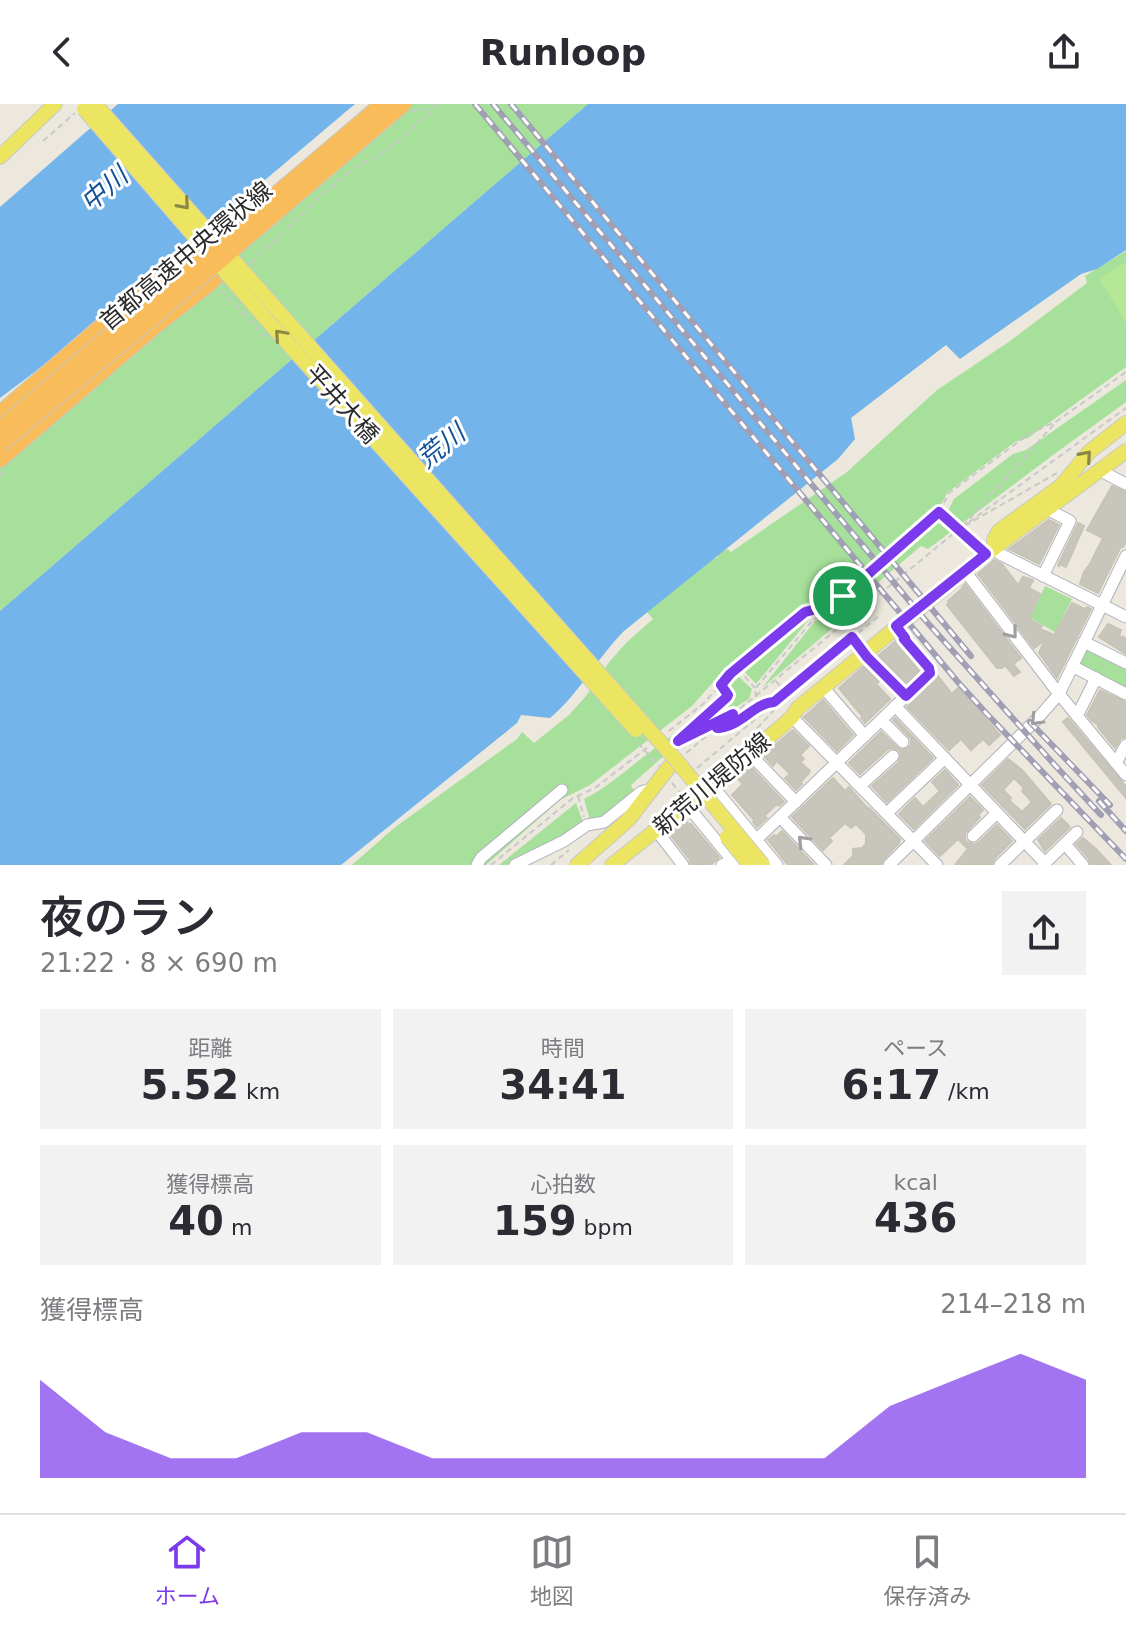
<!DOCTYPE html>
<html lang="ja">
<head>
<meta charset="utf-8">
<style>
	body { margin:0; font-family:"DejaVu Sans","Noto Sans JP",sans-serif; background:#f2f2f3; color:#2b2b33; height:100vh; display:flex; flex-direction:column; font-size:30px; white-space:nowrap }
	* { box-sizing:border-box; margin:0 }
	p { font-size:26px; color:#7c7c81 }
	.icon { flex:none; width:44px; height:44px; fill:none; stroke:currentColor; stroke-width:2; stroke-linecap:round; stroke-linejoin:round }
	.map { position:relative; height:761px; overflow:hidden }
	.sheet { display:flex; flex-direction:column; background:#fff; flex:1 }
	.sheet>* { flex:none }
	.pin { position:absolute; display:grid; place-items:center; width:68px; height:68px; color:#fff; margin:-34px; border:4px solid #fff; border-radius:50%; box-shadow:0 2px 8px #0007 }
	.round { display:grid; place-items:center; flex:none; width:84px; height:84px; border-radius:0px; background:#f2f2f3 }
	.head { display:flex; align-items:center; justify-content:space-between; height:136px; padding:0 40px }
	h1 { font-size:44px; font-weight:600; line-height:60px }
	.figures { display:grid; grid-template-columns:repeat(3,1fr); gap:12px; height:136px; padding:8px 40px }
	.figures div { display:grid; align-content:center; border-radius:0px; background:#f2f2f3; text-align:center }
	.figures b { font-size:40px; font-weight:600 }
	.figures small { font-size:22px; font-weight:400 }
	.figures p { font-size:22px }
	.chart { height:224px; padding:16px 40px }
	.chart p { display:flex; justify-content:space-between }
	.chart svg { width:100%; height:144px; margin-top:8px; fill:#7c3aed; opacity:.7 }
	header { display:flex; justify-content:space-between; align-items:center; height:104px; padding:0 40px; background:#fff; font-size:36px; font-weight:600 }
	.menu { display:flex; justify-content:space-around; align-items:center; height:112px; border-top:2px solid #e1e1e2; background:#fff; font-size:22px; color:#7c7c81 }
	.menu a { display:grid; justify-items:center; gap:4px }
	.menu .selected { color:#7c3aed }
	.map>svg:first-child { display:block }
	.green { fill:#a6e09b }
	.pitch { fill:#b6e797 }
	.water { fill:#73b4ea }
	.building { fill:#c7c5bc; stroke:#c7c4b6; stroke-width:2; fill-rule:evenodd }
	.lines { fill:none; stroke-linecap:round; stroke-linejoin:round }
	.minor-casing { stroke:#b0b0bd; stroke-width:13 }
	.major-casing { stroke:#c8c8c8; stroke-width:16 }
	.highway-casing { stroke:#c8c8c8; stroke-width:18 }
	.path { stroke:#c8c8c8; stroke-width:2; stroke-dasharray:6 4; stroke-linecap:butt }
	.minor { stroke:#fff; stroke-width:11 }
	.major { stroke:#ece562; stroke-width:14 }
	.highway { stroke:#f8bc5b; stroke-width:16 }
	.rail-casing { stroke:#a09fb4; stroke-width:6 }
	.rail { stroke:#fff; stroke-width:3; stroke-dasharray:9; stroke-linecap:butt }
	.major-bridge-casing { stroke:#c8c8c8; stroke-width:16; stroke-linecap:butt }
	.highway-bridge-casing { stroke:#c8c8c8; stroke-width:18; stroke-linecap:butt }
	.path-bridge { stroke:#c8c8c8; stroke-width:2; stroke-dasharray:6 4; stroke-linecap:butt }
	.major-bridge { stroke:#ece562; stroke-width:14 }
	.highway-bridge { stroke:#f8bc5b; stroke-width:16 }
	.oneway { stroke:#8b8846 }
	.oneway2 { stroke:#9f9f9f }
	.route-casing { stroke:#fff; stroke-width:16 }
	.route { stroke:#7c3aed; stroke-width:10 }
	.labels { text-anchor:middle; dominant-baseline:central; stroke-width:6; stroke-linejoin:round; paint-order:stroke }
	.street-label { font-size:24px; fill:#2a2a2a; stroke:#fff }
	.water-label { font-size:26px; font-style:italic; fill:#125096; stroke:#fff }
</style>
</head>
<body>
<header><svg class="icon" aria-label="back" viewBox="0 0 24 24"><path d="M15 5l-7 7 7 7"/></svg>Runloop<svg class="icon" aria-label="share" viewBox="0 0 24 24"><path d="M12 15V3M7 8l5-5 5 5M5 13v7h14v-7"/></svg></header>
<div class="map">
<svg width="1126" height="761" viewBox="0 0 1126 761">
	<rect width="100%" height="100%" fill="#ece8dd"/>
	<g class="green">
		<path d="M410 0H588L0 507V349Z"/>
		<path d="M1126 147V263L1028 334 1015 338 947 389 939 404 832 492 802 502 722 568 692 602 590 681 560 696 486 761H352L394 724 517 635 522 628 534 639 569 611 586 592 610 557 627 538 653 515 647 508 714 454H717L718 450 727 445 731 448 847 368 937 286 1010 237 1087 179 1085 172Z"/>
		<path d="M1126 276V298L1053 351 928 445 921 442 847 505 850 509 762 584 815 517 823 513 859 484 946 411 954 395 1013 350 1026 346Z"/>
		<path d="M1045 482 1072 495 1055 528 1030 514Z"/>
		<path d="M811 513 756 580 744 567 804 515Z"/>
		<path d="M1088 543 1126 562V585L1079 561Z"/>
		<path d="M738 572 752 585 749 595 682 635 729 594 731 588 727 581Z"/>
		<path d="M720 588 726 593 673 638 675 642 631 681 634 687 607 710 590 716 584 695C605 685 624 668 642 654 669 633 698 614 720 588Z"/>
		<path d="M576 699 583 718 561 734 507 761H499Z"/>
	</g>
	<path class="pitch" d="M1126 158V218L1099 175Z"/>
	<g class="water">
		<path d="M118 0H355L60 249 0 294V103Z"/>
		<path d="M588 0H1126V146L1097 165 1081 170 960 255 946 241 851 314 855 335 838 355 624 527C597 554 580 589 550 614L521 611 517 619 341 761H0V507Z"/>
	</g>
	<g class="building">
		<path d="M1112 382 1126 388V438L1123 443 1121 442 1098 489 1080 480 1084 468 1090 460 1103 434 1087 426Z"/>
		<path d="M1049 416 1059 421 1039 460 1009 445Z"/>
		<path d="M1078 419 1084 422 1066 463 1060 460 1059 462 1058 461Z"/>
		<path d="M994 456 1002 460 1018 481 1023 473 1033 476 1029 484 1040 490 1029 515 1042 522 1040 525 1054 531 1072 499 1085 505 1087 503 1091 505 1057 574 1039 549 1045 536 1034 544 978 470Z"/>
		<path d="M965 480 1021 554 1013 560 1020 568 1014 572 1005 561 1002 564H997L947 501 949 498 948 497 963 484 962 483Z"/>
		<path d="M1108 520 1121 526 1119 532 1126 534V550L1099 533Z"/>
		<path d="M896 537 920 567 906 580 878 552Z"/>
		<path d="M864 562 879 577 876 580 890 595 865 619 861 614 863 613 839 584Z"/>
		<path d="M938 572 952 590 958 584 1000 631 989 641 983 635 971 646 961 635 949 646 907 603Z"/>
		<path d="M1100 586 1126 598V633L1121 634 1115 644 1098 623 1099 621 1093 618 1087 611Z"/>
		<path d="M823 596 853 631 837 647 804 613Z"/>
		<path d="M895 614 933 654 887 698 872 682 899 658 901 651 899 646 892 644 888 645 860 670 849 659 881 628 898 644 902 646 908 644 911 641V635L893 616Z"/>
		<path d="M1068 614 1123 679 1126 683V694L1063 618Z"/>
		<path d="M793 626 809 642 800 651 804 655 800 658 810 667 809 669 800 679 802 680 796 686 785 674 790 670 777 657 773 662 763 651Z"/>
		<path d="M1008 655 1022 666 1051 700 1025 725 982 681ZM1014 674 1024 684 1022 687 1032 698 1022 708 1009 696 1011 694 1003 686Z"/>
		<path d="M750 662 784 698 779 702 777 700 764 712 767 714 757 723 753 718 755 717 732 691 743 680 737 674Z"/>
		<path d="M945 666 958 681 914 725 899 710 915 694 923 703 940 687 932 678Z"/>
		<path d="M833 674 845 687 849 683 868 705 869 704 900 735 899 739 883 756 881 761H844L853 752V745L862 744 866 740V730L856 720 851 724 845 719 829 734 832 737 823 746 792 713Z"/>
		<path d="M970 693 983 706 978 711 980 713 965 729V735L967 738 974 740 978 739 997 721 1012 737 994 755 992 761H955L968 745 958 735 940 752 925 737Z"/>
		<path d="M1061 714 1070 723 1045 747 1038 736Z"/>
		<path d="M684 716 690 721 691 720 719 753 711 761 709 759 707 761H691L690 756 669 729Z"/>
		<path d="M782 727 814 761H788L768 736 774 731 776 733Z"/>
		<path d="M1083 734 1096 745 1111 761H1091L1089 755 1076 740Z"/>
	</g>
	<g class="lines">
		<g class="minor-casing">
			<g id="minor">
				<path d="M1099 366 1126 380"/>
				<path d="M994 444 1000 450 1126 513"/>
				<path d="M965 467 1059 590 1126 671"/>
				<path d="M1043 472 1070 417 1047 405"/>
				<path d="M1084 538 1126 559"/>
				<path d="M865 548 867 553 906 592"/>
				<path d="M1072 562 1126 590"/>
				<path d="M823 583 865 632"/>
				<path d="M895 602 1045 759"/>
				<path d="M1077 612 1096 574"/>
				<path d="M792 613 937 761"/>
				<path d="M881 616 903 638"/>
				<path d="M748 648 796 698"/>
				<path d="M1116 659 1126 641"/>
				<path d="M711 680 777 761"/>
				<path d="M861 681 893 652"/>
				<path d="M687 701 736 761"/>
				<path d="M887 709 945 654"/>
				<path d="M780 713 826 761"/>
				<path d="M656 726 683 761"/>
				<path d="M973 732 997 709"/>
				<path d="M1065 740 1083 761"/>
				<path d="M477 761 481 754 562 686"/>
				<path d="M515 761 564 737 587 721 604 718 641 688 651 685"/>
				<path d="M722 761 733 756 756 736 930 569 929 564 904 535 905 534 896 522"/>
				<path d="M889 761 1038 614 1059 590 1126 452"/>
				<path d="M1000 761 1057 706"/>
				<path d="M1043 761 1077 728"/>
			</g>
		</g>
		<g class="major-casing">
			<g id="major">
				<path d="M0 53 55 0"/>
				<path d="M994 444V436L999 427 1061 382 1089 348 1126 319"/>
				<path d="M577 761 629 715 669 663"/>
				<path d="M612 761 656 726 781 623 792 613 798 604 986 450 1126 347"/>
			</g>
		</g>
		<g class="highway-casing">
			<g id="highway">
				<path d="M0 310 210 129"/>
				<path d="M0 355 156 221 207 181 232 158"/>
			</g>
		</g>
		<g class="path">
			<path d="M412 7 421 5 430 6"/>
			<path d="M43 37 75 9"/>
			<path d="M250 159C286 129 316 92 355 64 363 58 373 55 382 49 402 36 421 17 437 0"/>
			<path d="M0 372 7 365"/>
			<path d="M940 408 977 442"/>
			<path d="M969 418 1126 304"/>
			<path d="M963 422 1055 319"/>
			<path d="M843 521 859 541"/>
			<path d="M738 565 755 584"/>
			<path d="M776 577 789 594"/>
			<path d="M721 581 728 591 727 593 678 637 729 612"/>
			<path d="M756 593 755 585 823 504"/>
			<path d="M717 624C739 624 754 599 774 598L773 607 749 633"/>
			<path d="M669 627 703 600 730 570 803 510 824 503 843 492 939 408 949 389 1029 330 1057 317 1126 268"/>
			<path d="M686 649 959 425 1057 369"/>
			<path d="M697 664 881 510"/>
			<path d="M672 679 681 689"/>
			<path d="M578 692 584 713"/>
			<path d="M491 761 573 694 595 684 648 643"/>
			<path d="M551 761 569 746"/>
		</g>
		<use href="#minor" class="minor"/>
		<use href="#major" class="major"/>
		<use href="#highway" class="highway"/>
		<g class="rail-casing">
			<g id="rail">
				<path d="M475 0 957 577 986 609 1126 755"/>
				<path d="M493 0 926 517 1052 658 1101 711"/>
				<path d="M511 0 971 552"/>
				<path d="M1030 618 1110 701"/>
				<path d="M1099 697 1126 727"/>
			</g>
		</g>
		<use href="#rail" class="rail"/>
		<g class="major-bridge-casing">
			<g id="major-bridge">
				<path d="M95 0 676 656 763 761"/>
				<path d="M84 5 273 223 636 626"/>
				<path d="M727 733 750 761"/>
			</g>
		</g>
		<g class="highway-bridge-casing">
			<g id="highway-bridge">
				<path d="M0 325 383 0"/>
				<path d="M0 340 152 214 403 0"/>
			</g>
		</g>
		<g class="path-bridge">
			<path d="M221 186 266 234"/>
			<path d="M638 639 659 662"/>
		</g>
		<use href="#major-bridge" class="major-bridge"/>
		<use href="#highway-bridge" class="highway-bridge"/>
	</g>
	<defs><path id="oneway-chevron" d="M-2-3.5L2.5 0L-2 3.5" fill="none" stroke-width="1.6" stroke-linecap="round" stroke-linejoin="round" transform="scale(2)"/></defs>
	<g class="oneway">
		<use href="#oneway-chevron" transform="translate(184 100) rotate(49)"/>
		<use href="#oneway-chevron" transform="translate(280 231) rotate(-132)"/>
		<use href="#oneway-chevron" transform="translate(1086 352) rotate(-49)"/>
	</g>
	<g class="oneway2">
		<use href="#oneway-chevron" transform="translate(1012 529) rotate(52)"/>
		<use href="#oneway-chevron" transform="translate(1036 616) rotate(134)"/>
		<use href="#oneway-chevron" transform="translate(803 737) rotate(-134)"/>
	</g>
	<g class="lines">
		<g class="route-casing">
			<path id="route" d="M939 408 986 450 896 522 905 534 904 535 929 564 930 569 906 592 867 553 852 533 774 598C754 599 739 624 717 624L733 610 678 637 727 593 728 591 721 581 730 570 805 508 824 503 843 492Z"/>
		</g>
		<use href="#route" class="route"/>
	</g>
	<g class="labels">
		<g class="street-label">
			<text transform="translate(186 152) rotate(-40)">首都高速中央環状線</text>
			<text transform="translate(342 300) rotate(48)">平井大橋</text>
			<text transform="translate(712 680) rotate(-40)">新荒川堤防線</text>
		</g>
		<g class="water-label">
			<text transform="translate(104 85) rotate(-41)">中川</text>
			<text transform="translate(441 342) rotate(-39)">荒川</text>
		</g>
	</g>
</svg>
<div class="pin" style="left:843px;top:492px;background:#1e9e55"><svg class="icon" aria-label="arrive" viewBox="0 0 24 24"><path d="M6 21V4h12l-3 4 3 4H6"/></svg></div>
</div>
<section class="sheet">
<div class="head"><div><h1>夜のラン</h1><p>21:22 · 8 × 690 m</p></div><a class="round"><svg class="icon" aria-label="share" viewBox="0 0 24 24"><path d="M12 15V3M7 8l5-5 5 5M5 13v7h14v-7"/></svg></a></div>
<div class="figures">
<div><p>距離</p><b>5.52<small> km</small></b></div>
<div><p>時間</p><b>34:41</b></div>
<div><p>ペース</p><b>6:17<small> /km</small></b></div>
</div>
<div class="figures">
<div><p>獲得標高</p><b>40<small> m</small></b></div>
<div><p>心拍数</p><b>159<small> bpm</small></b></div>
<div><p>kcal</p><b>436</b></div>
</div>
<div class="chart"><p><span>獲得標高</span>214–218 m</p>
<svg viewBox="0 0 160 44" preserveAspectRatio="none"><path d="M0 44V14L10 30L20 38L30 38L40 30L50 30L60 38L70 38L80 38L90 38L100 38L110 38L120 38L130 22L140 14L150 6L160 14V44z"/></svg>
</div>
</section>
<nav class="menu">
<a class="selected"><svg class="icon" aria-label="home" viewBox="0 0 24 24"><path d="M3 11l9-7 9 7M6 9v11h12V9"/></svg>ホーム</a>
<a><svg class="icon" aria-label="map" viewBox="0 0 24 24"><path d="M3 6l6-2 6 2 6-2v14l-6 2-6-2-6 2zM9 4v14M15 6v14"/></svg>地図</a>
<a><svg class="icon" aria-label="saved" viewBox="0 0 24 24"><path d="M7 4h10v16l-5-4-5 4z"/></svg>保存済み</a>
</nav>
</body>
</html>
